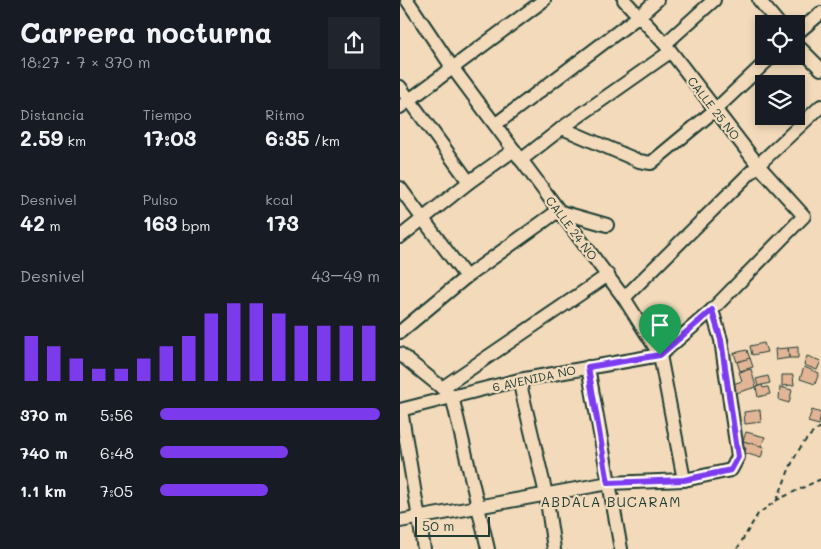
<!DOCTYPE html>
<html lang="es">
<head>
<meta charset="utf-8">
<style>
	body { margin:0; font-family:Mali,sans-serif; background:#20242c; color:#f1f3f6; height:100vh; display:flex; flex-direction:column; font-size:19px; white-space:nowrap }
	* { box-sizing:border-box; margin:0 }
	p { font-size:16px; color:#9ea1a6 }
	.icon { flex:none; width:28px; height:28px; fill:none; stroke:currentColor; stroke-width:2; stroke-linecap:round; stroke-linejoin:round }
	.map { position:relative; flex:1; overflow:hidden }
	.drawer { display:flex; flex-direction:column; background:#171b24; width:400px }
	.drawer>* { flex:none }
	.tools { position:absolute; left:355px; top:15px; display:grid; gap:10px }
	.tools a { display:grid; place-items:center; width:50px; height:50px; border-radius:0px; background:#171b24; box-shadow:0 2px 8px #0003; font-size:25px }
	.scale { position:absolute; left:15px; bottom:12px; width:75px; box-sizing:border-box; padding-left:5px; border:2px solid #1f3d34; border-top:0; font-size:14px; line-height:18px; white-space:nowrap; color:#1f3d34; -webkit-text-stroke:4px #f2daba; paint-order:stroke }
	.pin { position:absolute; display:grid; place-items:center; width:42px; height:42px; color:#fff; margin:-51px -21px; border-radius:50% 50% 50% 0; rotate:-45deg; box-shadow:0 0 5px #0007 }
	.pin .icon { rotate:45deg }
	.round { display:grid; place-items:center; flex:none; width:52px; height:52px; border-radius:0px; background:#20242c }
	.summary { display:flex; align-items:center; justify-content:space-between; height:85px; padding:0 20px }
	h1 { font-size:28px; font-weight:700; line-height:38px }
	.metrics { display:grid; grid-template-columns:repeat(3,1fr); gap:8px; height:85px; padding:5px 20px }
	.metrics div { display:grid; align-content:center }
	.metrics b { font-size:21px; font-weight:700 }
	.metrics small { font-size:14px; font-weight:400 }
	.metrics p { font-size:14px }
	.chart { height:140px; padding:10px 20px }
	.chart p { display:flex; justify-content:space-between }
	.chart svg { width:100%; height:90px; margin-top:5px; stroke:#7c3aed; stroke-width:6 }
	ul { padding:0 20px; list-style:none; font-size:16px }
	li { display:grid; grid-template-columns:80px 60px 1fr; align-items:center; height:38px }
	li i { height:12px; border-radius:6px; background:#7c3aed }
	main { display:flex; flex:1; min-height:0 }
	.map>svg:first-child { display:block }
	.building { fill:#e2b597; stroke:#1f3d34 }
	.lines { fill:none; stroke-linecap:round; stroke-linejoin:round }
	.minor-casing { stroke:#1f3d34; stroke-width:16 }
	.path { stroke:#1f3d34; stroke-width:2; stroke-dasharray:5 4; stroke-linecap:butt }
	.minor { stroke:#f2daba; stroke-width:12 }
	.route-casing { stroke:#fff; stroke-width:10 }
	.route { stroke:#7c3aed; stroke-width:6 }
	.labels { text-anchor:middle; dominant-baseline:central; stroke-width:4.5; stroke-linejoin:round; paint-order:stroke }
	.street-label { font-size:12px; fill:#1f3d34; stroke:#f2daba }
	.neighbourhood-label { font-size:14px; letter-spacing:1px; fill:#1f3d34; stroke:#f2daba }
</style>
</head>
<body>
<main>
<section class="drawer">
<div class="summary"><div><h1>Carrera nocturna</h1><p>18:27 · 7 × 370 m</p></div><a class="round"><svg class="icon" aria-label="share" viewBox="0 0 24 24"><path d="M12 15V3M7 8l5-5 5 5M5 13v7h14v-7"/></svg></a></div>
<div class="metrics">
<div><p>Distancia</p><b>2.59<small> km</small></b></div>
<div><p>Tiempo</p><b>17:03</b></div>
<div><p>Ritmo</p><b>6:35<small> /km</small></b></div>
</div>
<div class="metrics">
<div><p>Desnivel</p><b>42<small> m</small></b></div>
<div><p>Pulso</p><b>163<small> bpm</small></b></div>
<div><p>kcal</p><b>173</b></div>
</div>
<div class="chart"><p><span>Desnivel</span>43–49 m</p>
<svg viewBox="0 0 160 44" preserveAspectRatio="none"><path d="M5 44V22M15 44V27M25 44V33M35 44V38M45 44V38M55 44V33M65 44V27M75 44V22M85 44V11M95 44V6M105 44V6M115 44V11M125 44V17M135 44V17M145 44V17M155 44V17"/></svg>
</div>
<ul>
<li><b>370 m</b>5:56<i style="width:100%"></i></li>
<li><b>740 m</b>6:48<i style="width:58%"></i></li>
<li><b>1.1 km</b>7:05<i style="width:49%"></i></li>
</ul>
</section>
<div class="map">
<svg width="421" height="549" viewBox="0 0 421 549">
	<rect width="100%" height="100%" fill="#f2daba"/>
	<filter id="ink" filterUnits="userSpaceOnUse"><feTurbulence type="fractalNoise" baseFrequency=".02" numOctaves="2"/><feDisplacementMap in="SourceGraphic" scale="10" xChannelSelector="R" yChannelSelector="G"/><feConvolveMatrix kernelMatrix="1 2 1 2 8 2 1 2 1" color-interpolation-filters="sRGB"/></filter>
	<g filter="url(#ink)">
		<g class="building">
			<path d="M364 343 367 352 352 355 350 346Z"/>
			<path d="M398 347V358H389L388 348Z"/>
			<path d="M388 348 389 358 376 360 375 349Z"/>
			<path d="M347 350 350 359 337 362 334 353Z"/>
			<path d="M407 356 421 361 417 370 404 365Z"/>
			<path d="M350 358 353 367 340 371 337 362Z"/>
			<path d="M404 367 419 373 415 384 400 379Z"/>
			<path d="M351 369 356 387 336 393 333 384 342 381 339 372Z"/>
			<path d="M382 375H393L394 385 382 386Z"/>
			<path d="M368 376 370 383 358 386 356 379Z"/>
			<path d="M362 385 363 388 368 387 370 394 358 397 356 387Z"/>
			<path d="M380 387 392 390 389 403 379 400Z"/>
			<path d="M360 410 361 422 345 424 344 412Z"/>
			<path d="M412 410 421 413 419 425 408 422Z"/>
			<path d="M346 432 365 437 361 447 343 441Z"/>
			<path d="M343 441 364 447 361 458 345 453 346 448H340Z"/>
		</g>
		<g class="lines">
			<g class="minor-casing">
				<g id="minor">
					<path d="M7 0 52 67 224 298 260 355 284 480"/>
					<path d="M359 0 379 24"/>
					<path d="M396 34 421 13"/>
					<path d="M265 44 314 0"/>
					<path d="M396 44 421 69"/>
					<path d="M0 87 69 182"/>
					<path d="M0 107 144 0"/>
					<path d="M96 124 239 16 257 0"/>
					<path d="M162 128 239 161 251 163 315 110 372 56"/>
					<path d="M121 160 162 128 270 52"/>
					<path d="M0 188 66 277"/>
					<path d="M0 237 69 182 114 150"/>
					<path d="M224 298 358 165 421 106"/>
					<path d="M0 332 66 277 158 211 207 225"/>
					<path d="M0 354 52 396 88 549"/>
					<path d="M188 367 221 549"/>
					<path d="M119 380 146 494 154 549"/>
					<path d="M42 388 208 275"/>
					<path d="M0 410 119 380 260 355 312 310"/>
					<path d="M1 410 24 549"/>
					<path d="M0 521 209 483 284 480 331 470 338 457 321 340 312 310 404 216 358 165 265 44 224 0"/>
				</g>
			</g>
			<g class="path">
				<path d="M377 500C388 474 396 442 421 427"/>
				<path d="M337 549 358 514 377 500 421 479"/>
			</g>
			<use href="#minor" class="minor"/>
		</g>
	</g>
	<g class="lines" filter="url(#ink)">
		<g class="route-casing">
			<path id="route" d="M312 310 321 340 338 457 331 470 284 480 208 483 188 367 260 355Z"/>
		</g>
		<use href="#route" class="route"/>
	</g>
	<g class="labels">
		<g class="street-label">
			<text transform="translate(314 108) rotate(52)">CALLE 25 NO</text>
			<text transform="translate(172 228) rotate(53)">CALLE 24 NO</text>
			<text transform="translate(134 378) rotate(-12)">6 AVENIDA NO</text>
		</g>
		<g class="neighbourhood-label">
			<text x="211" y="501">ABDALA BUCARAM</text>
		</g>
	</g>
</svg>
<div class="tools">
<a><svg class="icon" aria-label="locate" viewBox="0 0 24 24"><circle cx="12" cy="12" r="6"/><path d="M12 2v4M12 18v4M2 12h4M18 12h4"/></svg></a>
<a><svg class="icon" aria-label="layers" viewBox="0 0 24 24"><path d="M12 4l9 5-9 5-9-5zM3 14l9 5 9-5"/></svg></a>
</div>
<div class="scale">50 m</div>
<div class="pin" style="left:260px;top:355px;background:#1e9e55"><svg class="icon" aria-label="arrive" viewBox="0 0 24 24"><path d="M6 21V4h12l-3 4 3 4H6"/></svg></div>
</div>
</main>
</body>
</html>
